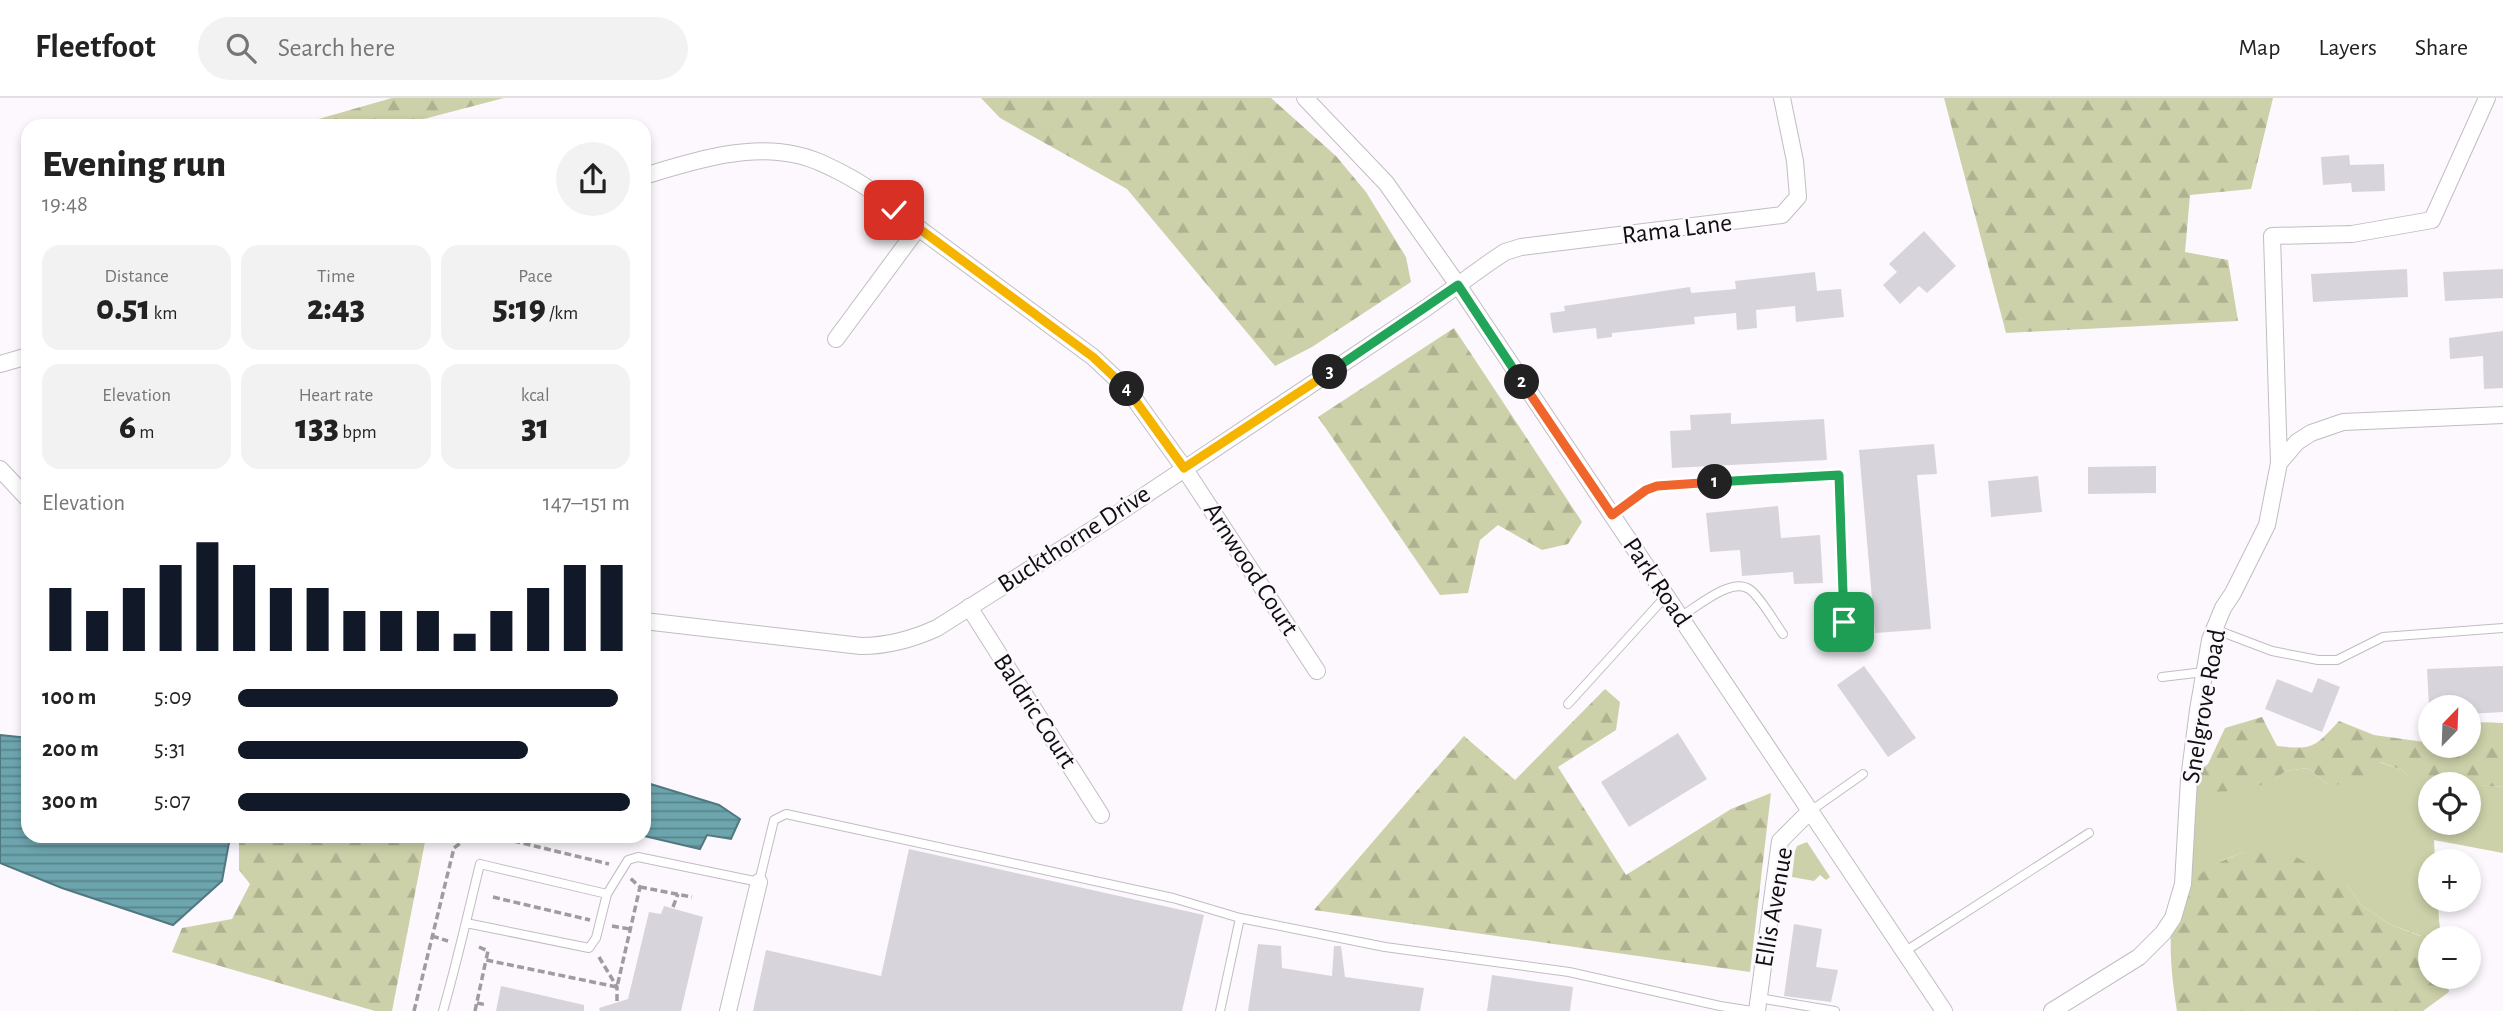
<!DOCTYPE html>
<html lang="en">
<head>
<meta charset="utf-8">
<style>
	body { margin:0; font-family:"Alegreya Sans",sans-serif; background:#f2f2f2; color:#222; height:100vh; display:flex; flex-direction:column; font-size:26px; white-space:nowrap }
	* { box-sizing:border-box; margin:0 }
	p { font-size:23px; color:#767676 }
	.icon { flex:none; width:38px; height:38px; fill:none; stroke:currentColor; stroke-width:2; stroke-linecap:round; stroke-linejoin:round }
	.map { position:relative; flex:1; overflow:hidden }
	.drawer { position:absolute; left:21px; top:21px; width:630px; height:724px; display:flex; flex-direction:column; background:#fff; border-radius:21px; box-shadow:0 4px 10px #0003 }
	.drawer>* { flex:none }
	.needle { width:46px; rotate:23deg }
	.fabs { position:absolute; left:2418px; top:597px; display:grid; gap:14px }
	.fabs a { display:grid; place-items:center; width:63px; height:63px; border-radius:50%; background:#fff; box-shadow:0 4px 10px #0003; font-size:35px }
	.pin { position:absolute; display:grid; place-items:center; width:60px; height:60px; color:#fff; margin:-30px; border-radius:14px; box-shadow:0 4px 10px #0006 }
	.km { position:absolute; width:35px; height:35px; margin:-18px; border-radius:50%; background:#222; color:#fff; font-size:19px; line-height:35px; text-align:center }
	.round { display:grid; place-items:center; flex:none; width:74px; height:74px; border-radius:37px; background:#f2f2f2 }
	.overview { display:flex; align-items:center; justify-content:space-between; height:119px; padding:0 21px }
	h1 { font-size:38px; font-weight:800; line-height:52px }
	.stats { display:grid; grid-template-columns:repeat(3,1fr); gap:10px; height:119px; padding:7px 21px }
	.stats div { display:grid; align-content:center; border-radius:18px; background:#f2f2f2; text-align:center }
	.stats b { font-size:35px; font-weight:800 }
	.stats small { font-size:19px; font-weight:400 }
	.stats p { font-size:19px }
	.chart { height:196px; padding:14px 21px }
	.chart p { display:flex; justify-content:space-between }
	.chart svg { width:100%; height:126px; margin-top:7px; stroke:#111827; stroke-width:6 }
	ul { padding:0 21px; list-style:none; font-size:23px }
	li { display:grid; grid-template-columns:112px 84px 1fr; align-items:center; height:52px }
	li i { height:18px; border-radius:9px; background:#111827 }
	header { display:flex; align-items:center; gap:42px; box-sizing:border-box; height:98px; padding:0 35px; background:#fff; border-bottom:2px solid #e0e0e0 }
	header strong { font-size:33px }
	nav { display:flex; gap:38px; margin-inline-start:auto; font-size:24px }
	.search { width:490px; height:63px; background:#f2f2f2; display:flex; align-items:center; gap:18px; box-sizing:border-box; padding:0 24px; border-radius:38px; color:#767676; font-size:26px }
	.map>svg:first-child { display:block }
	.grass { fill:#cdd1a9 }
	.forest { fill:url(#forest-firs) }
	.water { fill:url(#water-rules); stroke:#51787f; stroke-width:2 }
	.building { fill:#d7d5db }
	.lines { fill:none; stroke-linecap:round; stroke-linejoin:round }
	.lane-casing { stroke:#c1bdc2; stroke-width:10 }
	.street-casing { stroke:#c1bdc2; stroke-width:18 }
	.path { stroke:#9e9c9f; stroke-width:3.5; stroke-dasharray:7 3.5; stroke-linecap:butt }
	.lane { stroke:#fff; stroke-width:8 }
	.street { stroke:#fff; stroke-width:16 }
	.split-1-casing { stroke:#fff; stroke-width:14 }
	.split-2-casing { stroke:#fff; stroke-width:14 }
	.split-3-casing { stroke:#fff; stroke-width:14 }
	.split-4-casing { stroke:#fff; stroke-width:14 }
	.split-5-casing { stroke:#fff; stroke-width:14 }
	.split-1 { stroke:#22a559; stroke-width:9 }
	.split-2 { stroke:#f0652b; stroke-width:9 }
	.split-3 { stroke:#22a559; stroke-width:9 }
	.split-4 { stroke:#f5b400; stroke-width:9 }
	.split-5 { stroke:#f5b400; stroke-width:9 }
	.labels { text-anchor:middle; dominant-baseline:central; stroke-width:5; stroke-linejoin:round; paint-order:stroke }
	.street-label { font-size:26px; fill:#100f10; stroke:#fcf8fd }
</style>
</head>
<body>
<header>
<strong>Fleetfoot</strong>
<div class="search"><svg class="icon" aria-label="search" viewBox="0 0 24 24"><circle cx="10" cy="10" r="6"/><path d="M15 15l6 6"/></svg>Search here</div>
<nav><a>Map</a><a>Layers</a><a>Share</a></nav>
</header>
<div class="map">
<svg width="2503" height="913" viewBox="0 0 2503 913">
	<defs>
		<pattern id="forest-firs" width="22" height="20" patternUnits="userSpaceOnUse" patternTransform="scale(1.75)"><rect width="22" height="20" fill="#cdd1a9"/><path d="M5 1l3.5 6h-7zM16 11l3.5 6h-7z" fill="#afb290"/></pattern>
		<pattern id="water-rules" width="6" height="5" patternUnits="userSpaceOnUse" patternTransform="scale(1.75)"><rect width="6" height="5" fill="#6da5ae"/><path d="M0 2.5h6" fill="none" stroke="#58858c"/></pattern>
	</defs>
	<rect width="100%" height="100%" fill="#fcf8fd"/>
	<g class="grass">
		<path d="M2379 664 2402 672 2430 698 2431 724H2469V686L2503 689V755L2434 742 2435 763H2431V802H2438L2439 822 2421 838 2389 826 2361 807 2348 788 2244 754 2223 762 2201 776 2181 795 2196 675 2275 681 2286 673 2308 670 2327 686Z"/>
		<path d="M1807 744 1830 779 1826 782 1820 777 1814 783 1792 779 1795 753 1797 748Z"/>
	</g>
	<g class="forest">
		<path d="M392 0H504L397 28H294Z"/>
		<path d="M981 0H1271L1336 58 1366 94 1406 159 1411 184 1312 249 1275 268 1127 91 1000 20Z"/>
		<path d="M1944 0H2273L2251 91 2190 97 2185 154 2228 162 2238 223 2006 235Z"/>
		<path d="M1454 230 1582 424 1568 446 1542 452 1498 427 1480 442 1468 495 1440 497 1318 319Z"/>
		<path d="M1605 591 1620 604 1616 632 1558 669 1626 777 1731 711 1771 695 1750 874 1314 812 1464 638 1515 682Z"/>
		<path d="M2262 619 2277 648C2313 652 2314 650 2339 623L2374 637 2431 645V648H2469V624L2503 625V689L2450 685 2431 686V700L2402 672 2380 664 2361 687 2327 686 2308 670 2286 673 2275 681 2249 692 2211 694 2196 675 2208 666 2225 630Z"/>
		<path d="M239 739H426L392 913H375L172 854 182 830 232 821 250 786 239 772Z"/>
		<path d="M2244 754 2289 755 2348 788 2361 807 2389 826 2420 838 2439 822 2441 840H2431V878L2447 879 2449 894 2423 913H2177C2172 882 2164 824 2181 795 2195 774 2222 762 2244 754Z"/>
	</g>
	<g class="water">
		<path d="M0 637 28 640V738L230 739 222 783 173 827 62 790 0 765Z"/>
		<path d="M644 684 719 707 740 721 731 741 707 737 700 751 644 738Z"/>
	</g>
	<g class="building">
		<path d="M2349 57 2350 67 2384 66 2385 93 2352 94 2351 85 2323 87 2321 59Z"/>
		<path d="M1924 133 1956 168 1927 195 1919 188 1900 206 1883 187 1897 174 1889 166Z"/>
		<path d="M2407 171 2408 199 2313 204 2311 176Z"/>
		<path d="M2503 171V200L2445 203 2443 174Z"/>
		<path d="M1815 174 1817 193 1841 191 1844 219 1796 224 1795 208 1756 212 1757 230 1737 232 1736 215 1694 219 1695 226 1612 235V239L1597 241 1596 230 1553 235 1550 215 1565 213 1564 208 1690 189 1691 195 1736 191 1735 183Z"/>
		<path d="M2503 233V290L2484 291 2483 258 2450 261 2449 240Z"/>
		<path d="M1731 315V326L1824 321 1827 362 1672 370 1670 333 1691 332 1690 317Z"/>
		<path d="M1934 346 1937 376 1917 377 1931 531 1875 535 1859 352Z"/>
		<path d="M2156 368V395L2088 396V369Z"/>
		<path d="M2038 378 2042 414 1991 419 1988 383Z"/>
		<path d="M1778 408 1781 440 1820 437 1823 485 1794 486 1793 474 1742 478 1740 452 1710 454 1706 415Z"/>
		<path d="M1864 568 1916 640 1888 659 1837 587Z"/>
		<path d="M2503 568V614L2469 616V609H2429L2427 571Z"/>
		<path d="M2318 580 2340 589 2322 634 2265 611 2277 581 2312 595Z"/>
		<path d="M1678 635 1707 681 1629 729 1601 684Z"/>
		<path d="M909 751 1204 817 1182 913H753L766 852 881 878Z"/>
		<path d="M664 808 703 819 681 913H600L599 910 628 901 649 814 661 816Z"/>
		<path d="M1794 826 1822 831 1816 869 1838 872 1831 904 1784 898Z"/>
		<path d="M1258 846 1281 848 1282 870 1332 878 1334 848H1341L1345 879 1424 890 1420 913H1248Z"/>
		<path d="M1492 877 1573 889 1570 913H1487Z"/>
		<path d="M501 888 584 907V913H496Z"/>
	</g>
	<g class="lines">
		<g class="lane-casing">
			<g id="lane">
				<path d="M1612 417 1646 392 1657 388 1839 377 1844 524"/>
				<path d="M1680 519C1697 509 1731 479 1749 491 1760 498 1775 525 1783 536"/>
				<path d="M2214 531 2272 553 2318 562H2337L2383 539 2503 530"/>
				<path d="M2162 579 2204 574"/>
				<path d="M1568 606 1666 498"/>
				<path d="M1809 714 1863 676"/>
				<path d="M607 796 628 762 638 759 759 784 774 722 786 716 1173 800 1240 820 1385 849 1569 874 1720 908 1752 913"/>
				<path d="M1904 854 2089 735"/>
				<path d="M1759 900 1835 913"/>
				<path d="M443 913C457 864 468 815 480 766L607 796 596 840 589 850 466 825"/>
				<path d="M1220 913 1240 820"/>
			</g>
		</g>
		<g class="street-casing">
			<g id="street">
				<path d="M1305 0 1386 85 1458 187 1944 913"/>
				<path d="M644 78C691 64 747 45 797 57 813 60 828 68 842 75 861 85 879 96 894 112L1093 259 1128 292 1184 370 1317 573"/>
				<path d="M836 241 918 130"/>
				<path d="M0 266 28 258"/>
				<path d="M2279 365 2272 138 2352 136 2432 122 2487 0"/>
				<path d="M0 371 28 401"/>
				<path d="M969 509 1101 717"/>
				<path d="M644 523 861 548C888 548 913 541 937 530L1117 416 1426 210 1490 164 1505 154 1521 149 1782 117 1798 99 1795 63 1782 0"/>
				<path d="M728 913 759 784"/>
				<path d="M1757 913 1780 743 1809 714"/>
				<path d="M2052 913 2139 859 2163 835 2173 820 2183 786 2189 681 2198 612 2210 542 2223 510 2233 495 2267 427 2279 365 2297 344 2311 335 2343 324 2503 317"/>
			</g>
		</g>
		<g class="path">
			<path d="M493 738 609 766"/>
			<path d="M640 789 692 799"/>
			<path d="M493 799 590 822"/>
			<path d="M673 809 678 796"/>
			<path d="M612 828 630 831"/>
			<path d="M432 838 448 843"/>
			<path d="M479 849 488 853 486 862"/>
			<path d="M599 859 617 889V904"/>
			<path d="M477 905 487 907"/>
			<path d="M414 913 454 750 469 738"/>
			<path d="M475 913 486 862 617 889 640 789 630 780"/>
		</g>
		<use href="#lane" class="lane"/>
		<use href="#street" class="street"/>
	</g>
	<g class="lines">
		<g class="split-1-casing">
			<path id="split-1" d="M1715 384 1839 377 1844 524"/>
		</g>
		<g class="split-2-casing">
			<path id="split-2" d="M1522 284 1612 417 1646 392 1657 388 1715 384"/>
		</g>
		<g class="split-3-casing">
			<path id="split-3" d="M1330 274 1458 187 1522 284"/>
		</g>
		<g class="split-4-casing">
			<path id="split-4" d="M1127 291 1184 370 1330 274"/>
		</g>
		<g class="split-5-casing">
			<path id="split-5" d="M894 112 1093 259 1127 291"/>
		</g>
		<use href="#split-1" class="split-1"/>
		<use href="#split-2" class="split-2"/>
		<use href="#split-3" class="split-3"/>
		<use href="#split-4" class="split-4"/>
		<use href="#split-5" class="split-5"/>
	</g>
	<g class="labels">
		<g class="street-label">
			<text transform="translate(1677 131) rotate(-7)">Rama Lane</text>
			<text transform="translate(1074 441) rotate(-33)">Buckthorne Drive</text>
			<text transform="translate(1251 471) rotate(57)">Arnwood Court</text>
			<text transform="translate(1657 484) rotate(56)">Park Road</text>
			<text transform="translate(2204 608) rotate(-80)">Snelgrove Road</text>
			<text transform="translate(1035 613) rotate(57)">Baldric Court</text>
			<text transform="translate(1774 809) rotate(-80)">Ellis Avenue</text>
		</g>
	</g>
</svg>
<div class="fabs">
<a><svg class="needle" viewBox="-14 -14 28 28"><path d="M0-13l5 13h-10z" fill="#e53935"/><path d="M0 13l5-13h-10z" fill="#767676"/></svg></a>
<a><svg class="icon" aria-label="locate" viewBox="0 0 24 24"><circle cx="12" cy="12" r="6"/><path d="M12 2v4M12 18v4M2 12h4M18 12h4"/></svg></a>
<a>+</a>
<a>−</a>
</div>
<div class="pin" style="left:1844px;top:524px;background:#1e9e55"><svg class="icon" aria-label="arrive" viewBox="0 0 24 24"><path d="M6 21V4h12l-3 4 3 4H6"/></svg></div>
<div class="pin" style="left:894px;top:112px;background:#d93025"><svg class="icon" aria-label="check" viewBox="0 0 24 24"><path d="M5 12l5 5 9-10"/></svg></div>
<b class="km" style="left:1715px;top:384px">1</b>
<b class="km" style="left:1522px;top:284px">2</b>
<b class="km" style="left:1330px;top:274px">3</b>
<b class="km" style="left:1127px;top:291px">4</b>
<section class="drawer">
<div class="overview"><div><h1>Evening run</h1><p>19:48</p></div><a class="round"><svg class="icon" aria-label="share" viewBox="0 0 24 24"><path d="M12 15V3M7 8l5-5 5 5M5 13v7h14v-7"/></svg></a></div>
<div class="stats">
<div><p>Distance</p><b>0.51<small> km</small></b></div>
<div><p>Time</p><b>2:43</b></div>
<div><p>Pace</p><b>5:19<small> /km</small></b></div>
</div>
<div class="stats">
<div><p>Elevation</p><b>6<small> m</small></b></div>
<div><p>Heart rate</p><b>133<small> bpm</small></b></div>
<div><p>kcal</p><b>31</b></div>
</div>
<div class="chart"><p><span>Elevation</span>147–151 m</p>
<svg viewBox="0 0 160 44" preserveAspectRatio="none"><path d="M5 44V22M15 44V30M25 44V22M35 44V14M45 44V6M55 44V14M65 44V22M75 44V22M85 44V30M95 44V30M105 44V30M115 44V38M125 44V30M135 44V22M145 44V14M155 44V14"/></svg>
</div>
<ul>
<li><b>100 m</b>5:09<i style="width:97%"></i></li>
<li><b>200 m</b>5:31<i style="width:74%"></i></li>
<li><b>300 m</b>5:07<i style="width:100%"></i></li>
</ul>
</section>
</div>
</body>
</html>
